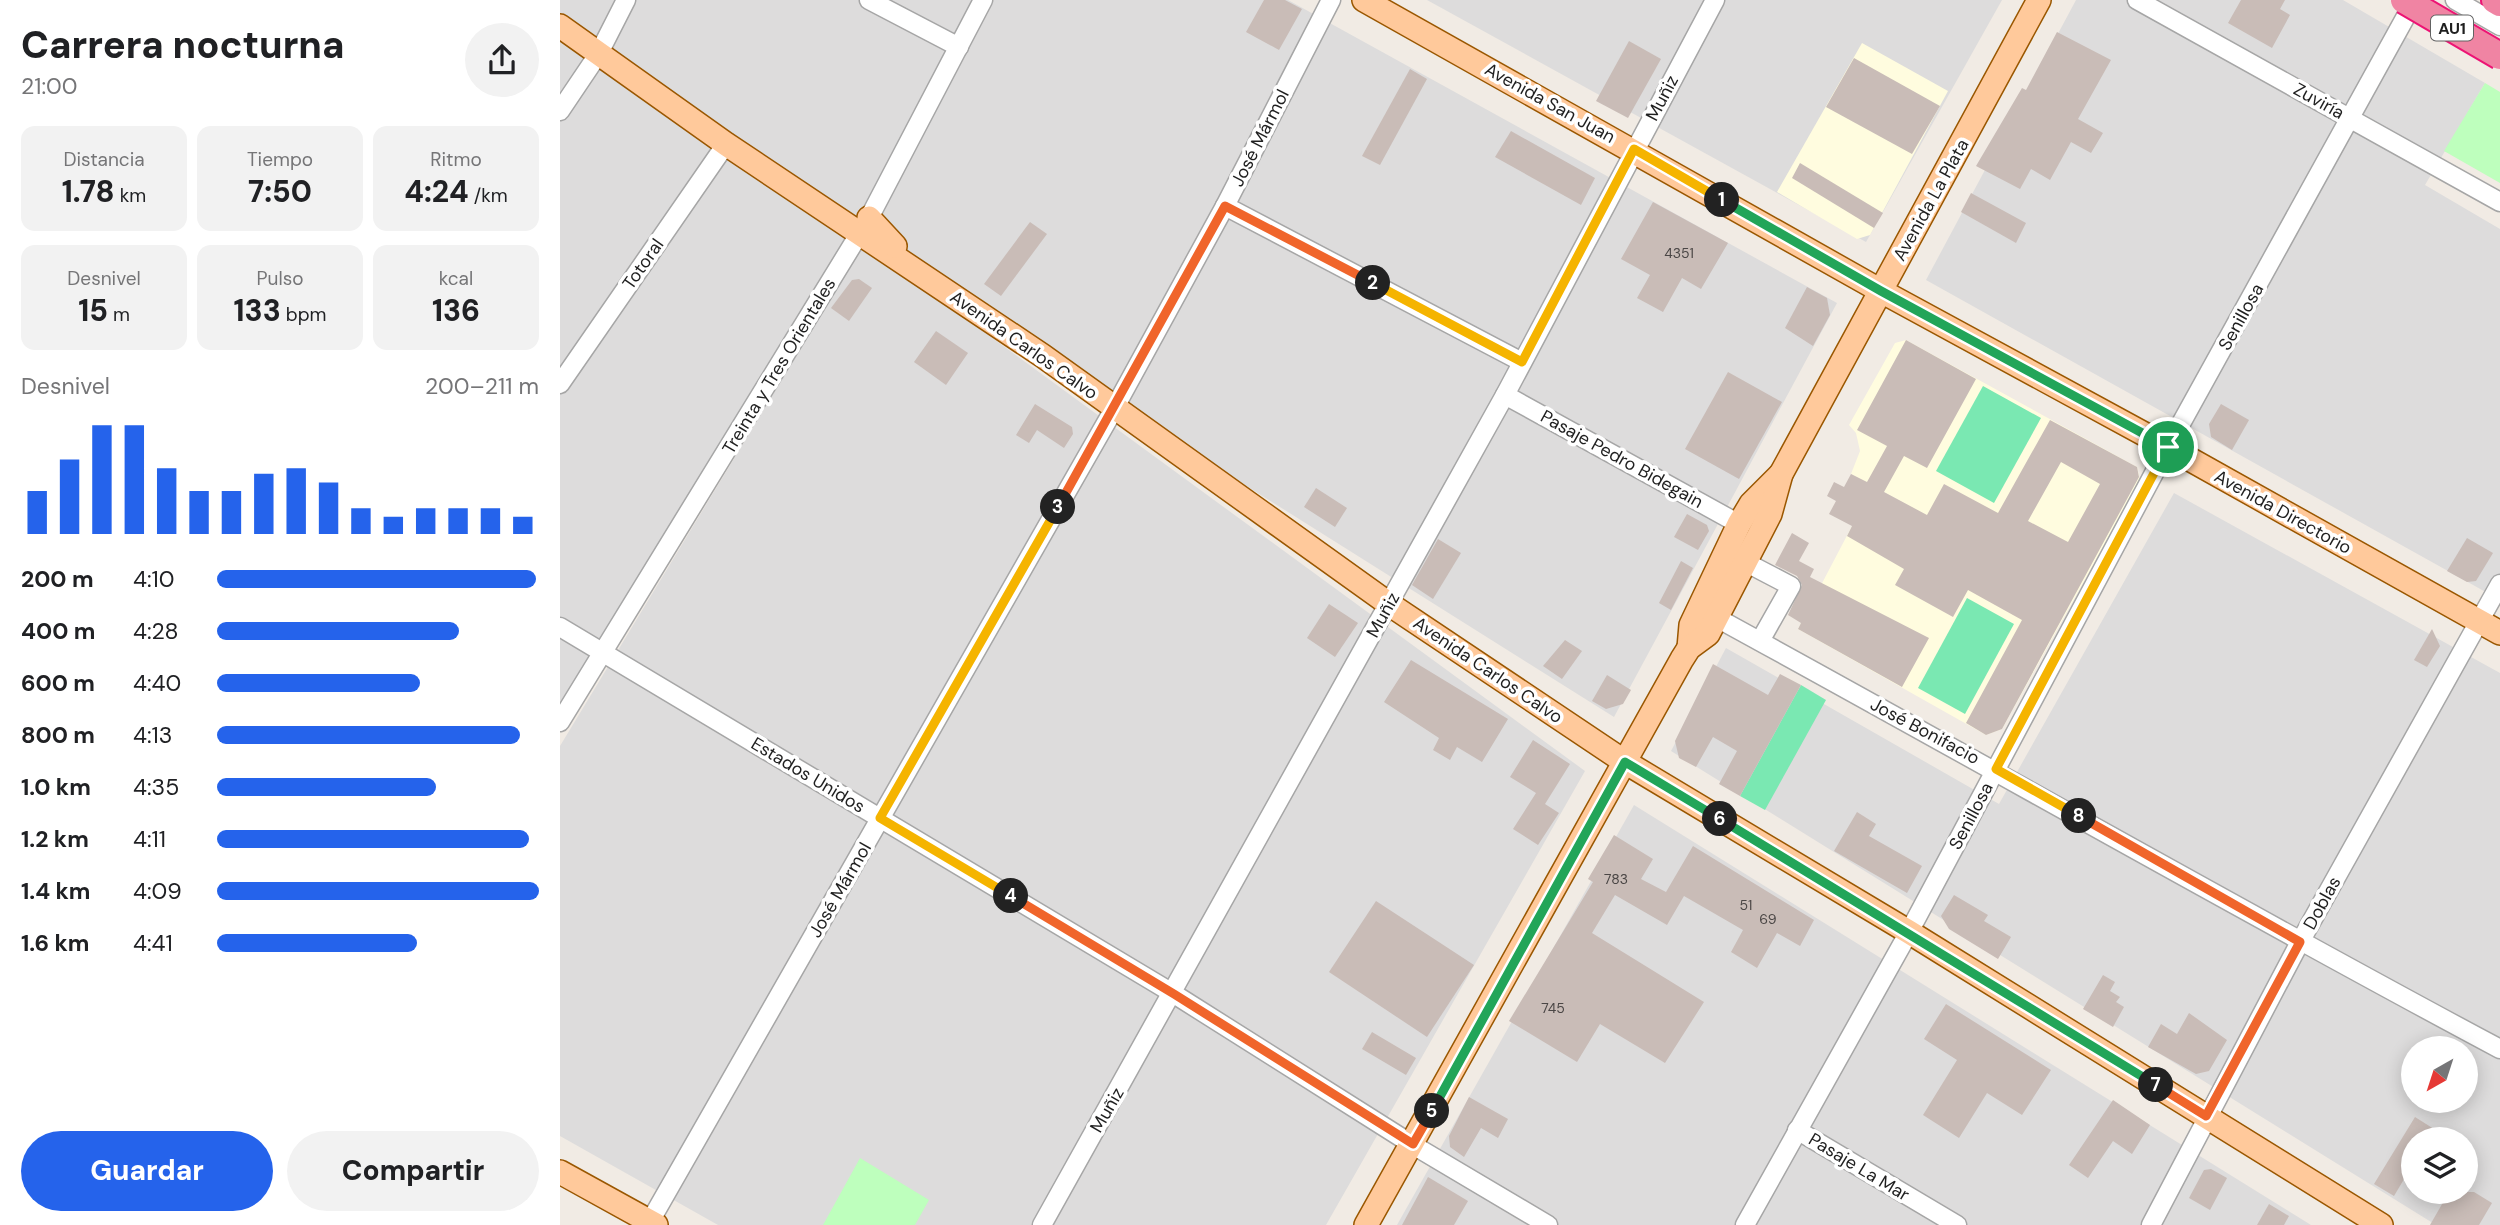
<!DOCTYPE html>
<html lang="es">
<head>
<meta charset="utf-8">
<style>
	body { margin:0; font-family:"DM Sans",sans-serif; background:#f2f2f2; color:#202124; height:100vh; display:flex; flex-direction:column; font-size:26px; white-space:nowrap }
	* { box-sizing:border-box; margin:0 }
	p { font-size:23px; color:#757577 }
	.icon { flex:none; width:38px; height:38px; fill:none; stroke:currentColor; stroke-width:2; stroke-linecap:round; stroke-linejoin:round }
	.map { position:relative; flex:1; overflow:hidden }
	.panel { display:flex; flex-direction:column; background:#fff; width:560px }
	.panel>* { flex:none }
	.needle { width:46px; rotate:219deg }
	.controls { position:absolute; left:1841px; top:1036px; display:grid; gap:14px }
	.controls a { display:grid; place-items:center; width:77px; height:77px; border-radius:50%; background:#fff; box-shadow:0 4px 18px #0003; font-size:35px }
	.pin { position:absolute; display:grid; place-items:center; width:60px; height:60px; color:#fff; margin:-30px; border:4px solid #fff; border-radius:50%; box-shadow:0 2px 7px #0007 }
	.km { position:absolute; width:35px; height:35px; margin:-18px; border-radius:50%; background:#222; color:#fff; font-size:19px; line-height:35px; text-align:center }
	.round { display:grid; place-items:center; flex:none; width:74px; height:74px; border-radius:37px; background:#f2f2f2 }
	.headline { display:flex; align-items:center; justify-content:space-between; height:119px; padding:0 21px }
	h1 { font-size:38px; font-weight:800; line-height:52px }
	.stats { display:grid; grid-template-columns:repeat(3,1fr); gap:10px; height:119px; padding:7px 21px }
	.stats div { display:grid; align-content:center; border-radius:14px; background:#f2f2f2; text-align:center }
	.stats b { font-size:30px; font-weight:800 }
	.stats small { font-size:19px; font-weight:400 }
	.stats p { font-size:19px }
	.chart { height:196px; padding:14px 21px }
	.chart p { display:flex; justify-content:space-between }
	.chart svg { width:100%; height:126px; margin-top:7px; stroke:#2563eb; stroke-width:6 }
	.button { display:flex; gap:14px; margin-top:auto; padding:14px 21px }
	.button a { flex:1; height:80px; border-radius:42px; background:#2563eb; color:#fff; font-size:28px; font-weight:800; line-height:80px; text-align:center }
	.button a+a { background:#f2f2f2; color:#202124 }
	ul { padding:0 21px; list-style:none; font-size:23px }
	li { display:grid; grid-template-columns:112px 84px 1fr; align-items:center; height:52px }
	li i { height:18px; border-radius:9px; background:#2563eb }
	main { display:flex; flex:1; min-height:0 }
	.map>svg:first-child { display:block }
	.residential { fill:#dddcdc; fill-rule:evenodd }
	.education { fill:#fffcdf }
	.park { fill:#beffbd }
	.pitch { fill:#7ae8b2 }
	.building { fill:#c9bcb7; fill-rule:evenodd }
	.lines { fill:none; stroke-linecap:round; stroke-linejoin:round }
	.minor-casing { stroke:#a6a6a6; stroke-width:21 }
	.major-casing { stroke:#9a5700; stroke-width:26 }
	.highway-casing { stroke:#ed1374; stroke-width:30 }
	.minor { stroke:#fff; stroke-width:18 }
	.major { stroke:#ffc99b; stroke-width:23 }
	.highway { stroke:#f084a3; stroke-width:26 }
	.highway-bridge-casing { stroke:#ed1374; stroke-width:30; stroke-linecap:butt }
	.highway-bridge { stroke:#f084a3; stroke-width:26 }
	.split-1-casing { stroke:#fff; stroke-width:14 }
	.split-2-casing { stroke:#fff; stroke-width:14 }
	.split-3-casing { stroke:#fff; stroke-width:14 }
	.split-4-casing { stroke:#fff; stroke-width:14 }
	.split-5-casing { stroke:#fff; stroke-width:14 }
	.split-6-casing { stroke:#fff; stroke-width:14 }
	.split-7-casing { stroke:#fff; stroke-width:14 }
	.split-8-casing { stroke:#fff; stroke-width:14 }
	.split-9-casing { stroke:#fff; stroke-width:14 }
	.split-1 { stroke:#22a559; stroke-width:9 }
	.split-2 { stroke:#f5b400; stroke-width:9 }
	.split-3 { stroke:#f0652b; stroke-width:9 }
	.split-4 { stroke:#f5b400; stroke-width:9 }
	.split-5 { stroke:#f0652b; stroke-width:9 }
	.split-6 { stroke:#22a559; stroke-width:9 }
	.split-7 { stroke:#22a559; stroke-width:9 }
	.split-8 { stroke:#f0652b; stroke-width:9 }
	.split-9 { stroke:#f5b400; stroke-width:9 }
	.labels { text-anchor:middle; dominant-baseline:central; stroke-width:7; stroke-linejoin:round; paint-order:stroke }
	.number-label { font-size:14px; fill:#4a4645 }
	.shield { fill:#fff; stroke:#626262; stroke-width:2 }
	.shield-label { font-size:16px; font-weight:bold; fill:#1f1f1f }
	.street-label { font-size:18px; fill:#1f1f1f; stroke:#fff }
</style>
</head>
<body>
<main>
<section class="panel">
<div class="headline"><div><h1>Carrera nocturna</h1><p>21:00</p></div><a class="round"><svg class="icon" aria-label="share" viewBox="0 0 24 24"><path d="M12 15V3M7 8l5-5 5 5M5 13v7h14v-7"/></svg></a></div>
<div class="stats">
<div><p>Distancia</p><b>1.78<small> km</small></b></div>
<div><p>Tiempo</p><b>7:50</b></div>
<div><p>Ritmo</p><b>4:24<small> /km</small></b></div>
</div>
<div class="stats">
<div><p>Desnivel</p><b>15<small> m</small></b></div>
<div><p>Pulso</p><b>133<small> bpm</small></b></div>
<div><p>kcal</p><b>136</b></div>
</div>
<div class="chart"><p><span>Desnivel</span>200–211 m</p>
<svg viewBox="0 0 160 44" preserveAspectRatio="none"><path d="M5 44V29M15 44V18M25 44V6M35 44V6M45 44V21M55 44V29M65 44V29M75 44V23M85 44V21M95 44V26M105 44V35M115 44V38M125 44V35M135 44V35M145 44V35M155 44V38"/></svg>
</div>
<ul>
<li><b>200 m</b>4:10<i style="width:99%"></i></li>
<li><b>400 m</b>4:28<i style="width:75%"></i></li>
<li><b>600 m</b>4:40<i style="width:63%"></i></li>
<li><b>800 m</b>4:13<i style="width:94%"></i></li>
<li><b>1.0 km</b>4:35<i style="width:68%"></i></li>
<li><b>1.2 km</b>4:11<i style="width:97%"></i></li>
<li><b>1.4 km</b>4:09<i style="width:100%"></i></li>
<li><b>1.6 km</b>4:41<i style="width:62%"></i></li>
</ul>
<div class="button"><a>Guardar</a><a>Compartir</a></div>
</section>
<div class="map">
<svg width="1940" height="1225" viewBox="0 0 1940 1225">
	<rect width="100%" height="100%" fill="#f1ebe4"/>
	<g class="residential">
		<path d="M0 0H728L1277 303 1054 717 316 253 1025 771 766 1225H158L0 1136V746L290 267 0 703Z"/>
		<path d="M867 0H1442L1306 242Z"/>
		<path d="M1516 0H1783L1925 83 1865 185 1940 229V600L1366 280Z"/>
		<path d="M1614 493 1940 673V1225H1876L1111 751 1166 648 1439 804ZM1853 1048H1906V1101H1853ZM1853 1139H1906V1192H1853Z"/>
		<path d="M1074 805 1751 1225H837Z"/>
	</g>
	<g class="education">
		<path d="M1302 43 1388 91 1310 235 1297 239 1217 192Z"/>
		<path d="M1346 340 1577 467 1580 480 1442 729 1426 735 1238 629 1292 526 1426 548 1291 474 1300 451 1296 433 1289 425 1335 343Z"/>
	</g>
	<g class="park">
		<path d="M1925 83 1940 92V183L1884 151Z"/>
		<path d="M300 1158 369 1200 355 1225H263Z"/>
	</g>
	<g class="pitch">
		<path d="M1423 386 1481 418 1434 503 1376 471Z"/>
		<path d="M1407 598 1454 624 1405 714 1358 688Z"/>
		<path d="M1241 685 1266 700 1205 810 1180 796Z"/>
	</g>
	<g class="building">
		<path d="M704 0H725L742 9 719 50 686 32Z"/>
		<path d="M1681 0H1725L1720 9 1730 15 1712 48 1668 23Z"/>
		<path d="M1497 32 1551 60 1518 119 1543 133 1531 153 1511 142 1490 180 1471 169 1460 189 1416 166 1462 88 1466 90Z"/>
		<path d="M1069 41 1101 59 1068 118 1036 101Z"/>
		<path d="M1294 58 1380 106 1352 154 1266 107Z"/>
		<path d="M850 69 867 79 820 165 802 156Z"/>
		<path d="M951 131 1035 178 1021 205 935 157Z"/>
		<path d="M1240 163 1323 213 1314 228 1232 178Z"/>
		<path d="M1411 193 1466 223 1456 243 1401 212Z"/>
		<path d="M1093 202 1168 243 1141 289 1122 278 1103 312 1077 298 1090 275 1061 259Z"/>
		<path d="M470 222 487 234 441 296 424 284Z"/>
		<path d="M299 279 312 288 289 321 271 308 292 280Z"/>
		<path d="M1247 287 1267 298 1270 315 1253 346 1225 328Z"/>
		<path d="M376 331 408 353 386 385 354 362Z"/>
		<path d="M1346 340 1416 379 1367 468 1344 456 1324 492 1367 515 1384 484 1438 513 1490 420 1577 467 1579 477 1442 729 1426 735 1406 723 1462 620 1408 590 1393 617 1335 585 1344 569 1287 536 1292 526 1269 514 1276 501 1267 496 1274 482 1284 487 1291 474 1307 482 1327 446 1297 430ZM1501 462 1540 484 1508 542 1468 521Z"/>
		<path d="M1168 372 1222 402 1179 479 1125 449Z"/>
		<path d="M475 404 512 427 513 434 504 448 477 430 469 443 456 435Z"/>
		<path d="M1661 404 1689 420 1672 450 1651 437 1649 424Z"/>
		<path d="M756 488 787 508 775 527 744 507Z"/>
		<path d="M1127 514 1147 525 1149 531 1138 550 1114 537Z"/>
		<path d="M1232 533 1249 543 1239 561 1254 569 1250 577 1369 638 1342 687 1238 629 1241 623 1228 615 1242 585 1237 576 1215 565Z"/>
		<path d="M1907 538 1933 553 1916 581 1907 582 1887 571Z"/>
		<path d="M878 539 901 553 873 599 852 585Z"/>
		<path d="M1121 561 1133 568 1111 610 1099 603Z"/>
		<path d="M769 604 798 623 775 657 747 638Z"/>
		<path d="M1872 629 1880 646 1867 667 1854 660Z"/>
		<path d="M1005 640 1022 651 1002 679 983 666Z"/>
		<path d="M851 660 948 719 922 762 897 747 890 760 873 750 879 738 824 702Z"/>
		<path d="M1153 664 1208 695 1220 674 1241 685 1180 796 1159 784 1177 751 1153 737 1136 767 1119 758 1115 741Z"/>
		<path d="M1047 675 1071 690 1063 704 1046 709 1032 701Z"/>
		<path d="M973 740 1010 764 985 804 999 813 978 845 953 829 976 793 950 777Z"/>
		<path d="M1297 812 1316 824 1309 836 1362 866 1347 893 1274 851Z"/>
		<path d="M1054 835 1093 859 1081 879 1106 892 1133 846 1254 920 1240 946 1217 933 1197 968 1171 952 1183 930 1124 896 1107 925 1055 895 1032 933 1144 1002 1105 1063 1040 1024 1017 1062 949 1021 1033 882 1028 879Z"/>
		<path d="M1394 895 1428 915 1424 921 1451 937 1438 959 1389 929 1381 916Z"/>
		<path d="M816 901 914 965 867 1037 769 972Z"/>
		<path d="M1543 975 1555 982 1550 991 1560 997 1556 1002 1564 1007 1553 1027 1523 1009Z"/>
		<path d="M1386 1004 1491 1070 1462 1115 1427 1093 1399 1138 1363 1115 1397 1060 1364 1039Z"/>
		<path d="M1629 1013 1667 1040 1649 1071 1636 1074 1588 1047 1601 1024 1617 1034Z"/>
		<path d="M812 1032 856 1058 846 1075 802 1049Z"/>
		<path d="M909 1097 948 1119 938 1138 921 1128 904 1157 890 1147 889 1136Z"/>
		<path d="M1553 1100 1590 1125 1572 1154 1553 1141 1528 1178 1509 1165Z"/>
		<path d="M1855 1117 1874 1129 1868 1139H1853V1164L1834 1196 1814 1184Z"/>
		<path d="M1651 1169 1667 1178 1650 1210 1629 1198 1644 1170Z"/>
		<path d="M868 1177 908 1201 894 1225H842Z"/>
		<path d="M1889 1192H1914L1932 1203 1919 1225H1870Z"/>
		<path d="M1709 1204 1729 1216 1724 1225H1697Z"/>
	</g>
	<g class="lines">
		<g class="minor-casing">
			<g id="minor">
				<path d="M309 0 399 47"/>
				<path d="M1577 0 1940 202"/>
				<path d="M1895 0 1940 26"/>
				<path d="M0 111 39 53 66 0"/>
				<path d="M665 206 962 362"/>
				<path d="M0 384 166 144"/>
				<path d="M945 395 1179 524"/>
				<path d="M1185 562 1231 586 1200 641"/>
				<path d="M1157 618C1419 761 1677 909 1940 1049"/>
				<path d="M0 627 614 994 853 1145 988 1225"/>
				<path d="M0 722 309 218 423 0"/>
				<path d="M1237 1130 1397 1225"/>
				<path d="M88 1225 554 409 665 206 771 0"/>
				<path d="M482 1225 945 395 1155 0"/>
				<path d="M1185 1225 1349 932 1608 447 1855 0"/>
				<path d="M1591 1225 1740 942 1940 584"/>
			</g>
		</g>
		<g class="major-casing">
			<g id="major">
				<path d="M804 0 1321 291 1608 447 1940 633"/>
				<path d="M0 26 166 144 483 356 829 604 1065 762 1349 932 1821 1225"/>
				<path d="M309 218 335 246"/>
				<path d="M1129 648 1131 625 1179 524 1191 504 1221 474"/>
				<path d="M0 1172 96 1225"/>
				<path d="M806 1225 1122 659 1129 648 1148 634 1210 514 1221 474 1479 0"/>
			</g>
		</g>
		<g class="highway-casing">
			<path id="highway" d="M1935 0 1940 3"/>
		</g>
		<use href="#minor" class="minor"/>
		<use href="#major" class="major"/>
		<use href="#highway" class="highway"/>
		<g class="highway-bridge-casing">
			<path id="highway-bridge" d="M1844 0 1940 56"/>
		</g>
		<use href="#highway-bridge" class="highway-bridge"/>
	</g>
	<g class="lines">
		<g class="split-1-casing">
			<path id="split-1" d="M1162 200 1321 291 1608 447"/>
		</g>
		<g class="split-2-casing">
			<path id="split-2" d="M813 283 962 362 1074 149 1162 200"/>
		</g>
		<g class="split-3-casing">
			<path id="split-3" d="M498 507 665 206 813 283"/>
		</g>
		<g class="split-4-casing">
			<path id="split-4" d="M451 896 320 818 498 507"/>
		</g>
		<g class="split-5-casing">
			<path id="split-5" d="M451 896 614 994 853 1144 872 1111"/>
		</g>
		<g class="split-6-casing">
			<path id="split-6" d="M872 1111 1065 762 1160 819"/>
		</g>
		<g class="split-7-casing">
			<path id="split-7" d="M1160 819 1596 1085"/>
		</g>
		<g class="split-8-casing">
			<path id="split-8" d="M1519 816 1740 942 1646 1116 1596 1085"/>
		</g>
		<g class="split-9-casing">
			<path id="split-9" d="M1519 816 1436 769 1608 447"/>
		</g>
		<use href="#split-1" class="split-1"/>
		<use href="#split-2" class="split-2"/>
		<use href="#split-3" class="split-3"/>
		<use href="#split-4" class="split-4"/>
		<use href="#split-5" class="split-5"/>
		<use href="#split-6" class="split-6"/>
		<use href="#split-7" class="split-7"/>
		<use href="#split-8" class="split-8"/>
		<use href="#split-9" class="split-9"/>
	</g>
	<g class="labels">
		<g class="number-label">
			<text x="1119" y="253">4351</text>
			<text x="1056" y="879">783</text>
			<text x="1186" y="905">51</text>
			<text x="1208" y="919">69</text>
			<text x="993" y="1008">745</text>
		</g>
		<rect class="shield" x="1871" y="15.5" width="42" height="25" rx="5"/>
		<g class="shield-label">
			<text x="1892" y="28">AU1</text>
		</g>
		<g class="street-label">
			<text transform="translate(1102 98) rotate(-62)">Muñiz</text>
			<text transform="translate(1759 101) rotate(29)">Zuviría</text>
			<text transform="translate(990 103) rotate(29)">Avenida San Juan</text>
			<text transform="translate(700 138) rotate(-63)">José Mármol</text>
			<text transform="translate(1371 200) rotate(-61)">Avenida La Plata</text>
			<text transform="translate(83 264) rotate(-55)">Totoral</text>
			<text transform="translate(1681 317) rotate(-61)">Senillosa</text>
			<text transform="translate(464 345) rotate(35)">Avenida Carlos Calvo</text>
			<text transform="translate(219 366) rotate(-59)">Treinta y Tres Orientales</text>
			<text transform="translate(1062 459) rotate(29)">Pasaje Pedro Bidegain</text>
			<text transform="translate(1723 512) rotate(29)">Avenida Directorio</text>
			<text transform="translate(823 615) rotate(-61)">Muñiz</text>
			<text transform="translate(928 670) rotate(34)">Avenida Carlos Calvo</text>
			<text transform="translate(1365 731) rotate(28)">José Bonifacio</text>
			<text transform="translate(248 775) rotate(31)">Estados Unidos</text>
			<text transform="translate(1411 816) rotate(-62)">Senillosa</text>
			<text transform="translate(280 890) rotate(-60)">José Mármol</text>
			<text transform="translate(1762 903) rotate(-61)">Doblas</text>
			<text transform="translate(547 1110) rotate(-60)">Muñiz</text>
			<text transform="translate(1299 1167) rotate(31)">Pasaje La Mar</text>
		</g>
	</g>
</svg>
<div class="controls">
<a><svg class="needle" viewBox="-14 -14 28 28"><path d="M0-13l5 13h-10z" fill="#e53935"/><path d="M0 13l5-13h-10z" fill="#757577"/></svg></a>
<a><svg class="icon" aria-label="layers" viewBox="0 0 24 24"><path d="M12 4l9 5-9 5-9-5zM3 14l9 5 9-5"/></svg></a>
</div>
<div class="pin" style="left:1608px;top:447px;background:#1e9e55"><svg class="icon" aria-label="arrive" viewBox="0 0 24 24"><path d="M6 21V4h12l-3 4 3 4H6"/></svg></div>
<b class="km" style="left:1162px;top:200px">1</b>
<b class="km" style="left:813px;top:283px">2</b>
<b class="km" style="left:498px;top:507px">3</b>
<b class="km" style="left:451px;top:896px">4</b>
<b class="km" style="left:872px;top:1111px">5</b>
<b class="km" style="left:1160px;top:819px">6</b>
<b class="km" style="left:1596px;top:1085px">7</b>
<b class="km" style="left:1519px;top:816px">8</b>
</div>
</main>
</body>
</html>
